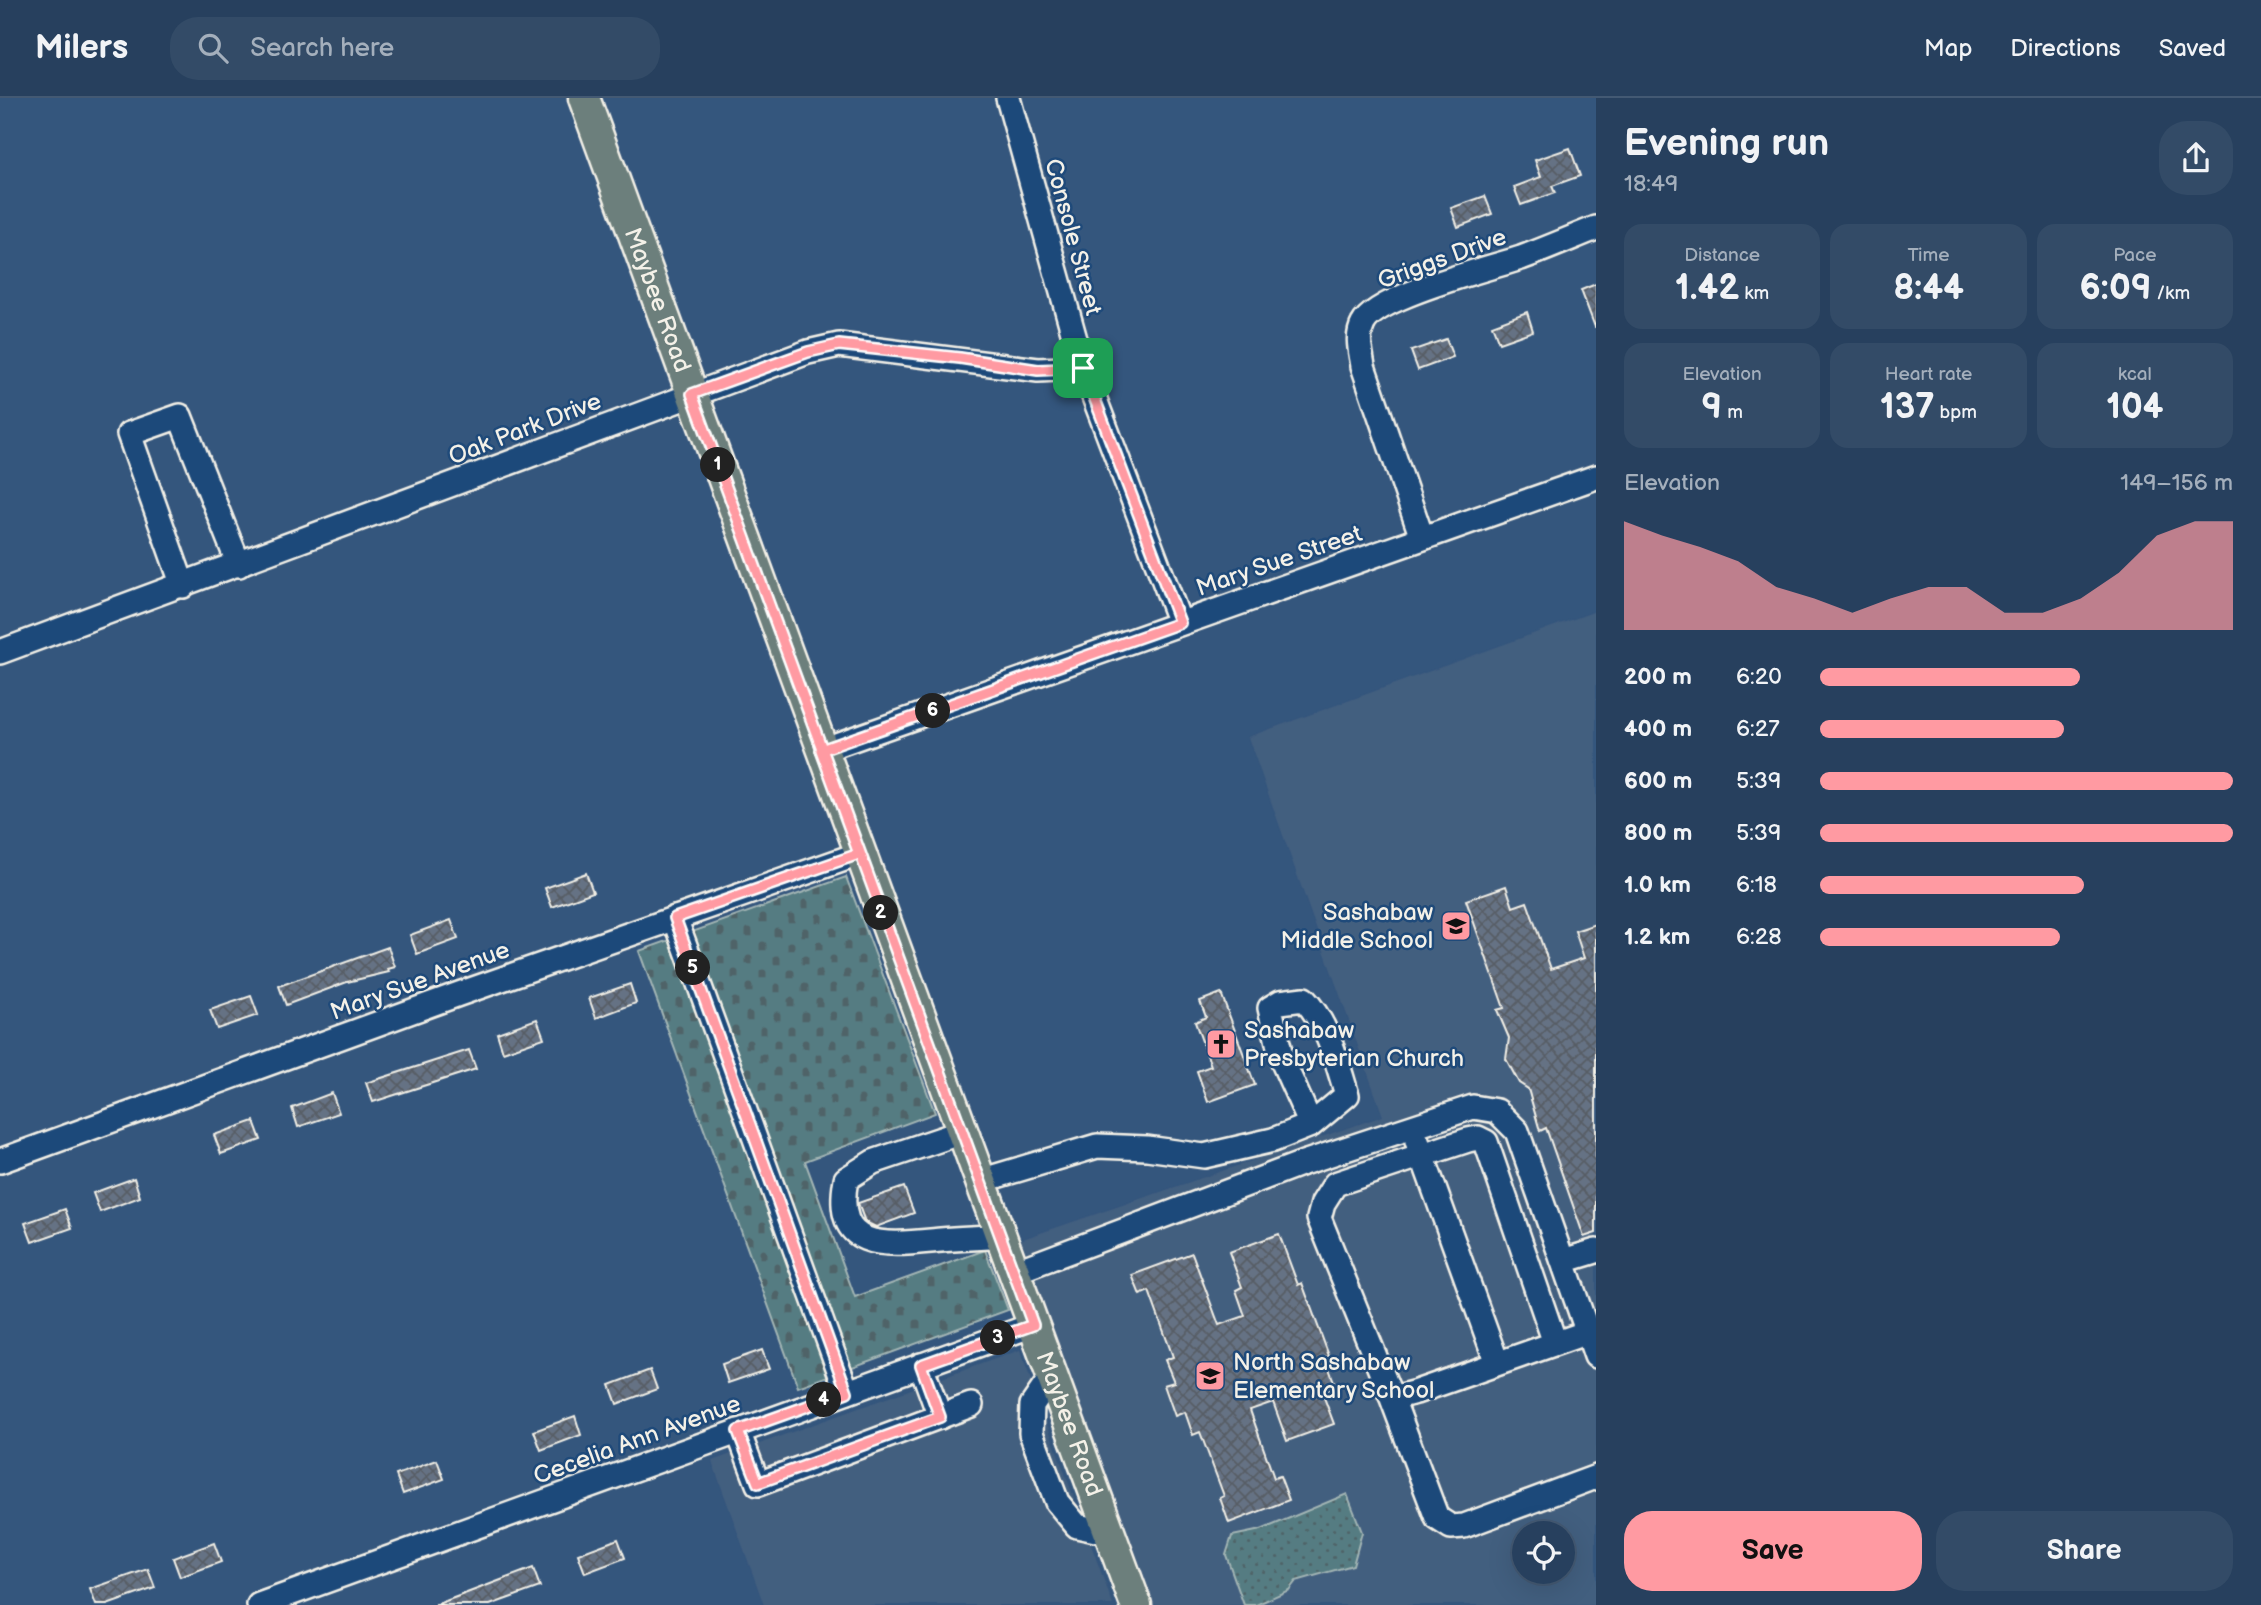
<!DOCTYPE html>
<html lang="en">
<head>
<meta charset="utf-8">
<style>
	body { margin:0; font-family:"Balsamiq Sans",sans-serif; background:#334b67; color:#f1f3f6; height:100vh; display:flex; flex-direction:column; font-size:26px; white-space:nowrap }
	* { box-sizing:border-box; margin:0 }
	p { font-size:23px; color:#a4afbc }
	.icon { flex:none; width:38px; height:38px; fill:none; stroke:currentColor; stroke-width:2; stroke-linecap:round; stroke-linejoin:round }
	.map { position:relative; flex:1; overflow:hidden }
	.panel { display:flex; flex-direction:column; background:#27405e; width:665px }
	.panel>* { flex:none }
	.buttons { position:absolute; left:1512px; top:1423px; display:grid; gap:14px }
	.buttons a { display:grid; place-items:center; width:63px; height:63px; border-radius:50%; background:#27405e; box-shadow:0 7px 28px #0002,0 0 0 2px #435973; font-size:35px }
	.pin { position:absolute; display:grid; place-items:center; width:60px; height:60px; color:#fff; margin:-30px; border-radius:14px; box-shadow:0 4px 10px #0006 }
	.km { position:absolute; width:35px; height:35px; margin:-18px; border-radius:50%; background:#222; color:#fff; font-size:19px; line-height:35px; text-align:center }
	.round { display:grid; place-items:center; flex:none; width:74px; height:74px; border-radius:28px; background:#334b67 }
	.summary { display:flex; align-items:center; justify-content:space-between; height:119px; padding:0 28px }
	h1 { font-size:38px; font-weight:800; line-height:52px }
	.stats { display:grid; grid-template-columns:repeat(3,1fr); gap:10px; height:119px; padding:7px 28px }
	.stats div { display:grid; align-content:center; border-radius:18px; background:#334b67; text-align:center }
	.stats b { font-size:35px; font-weight:800 }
	.stats small { font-size:19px; font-weight:400 }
	.stats p { font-size:19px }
	.chart { height:196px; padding:14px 28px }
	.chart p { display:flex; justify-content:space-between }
	.chart svg { width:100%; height:126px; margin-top:7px; fill:#ff9aa2; opacity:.7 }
	.action { display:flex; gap:14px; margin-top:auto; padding:14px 28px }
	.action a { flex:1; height:80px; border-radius:28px; background:#ff9aa2; color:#111; font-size:28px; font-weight:800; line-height:80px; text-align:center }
	.action a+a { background:#334b67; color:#f1f3f6 }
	ul { padding:0 28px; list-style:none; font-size:23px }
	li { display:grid; grid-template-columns:112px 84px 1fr; align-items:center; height:52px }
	li i { height:18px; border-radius:9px; background:#ff9aa2 }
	header { display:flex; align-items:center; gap:42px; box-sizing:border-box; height:98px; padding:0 35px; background:#27405e; border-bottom:2px solid #435973 }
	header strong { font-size:33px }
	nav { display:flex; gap:38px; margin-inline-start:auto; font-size:24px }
	.search { width:490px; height:63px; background:#334b67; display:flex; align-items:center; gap:18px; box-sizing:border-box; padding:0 24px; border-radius:28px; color:#a4afbc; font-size:26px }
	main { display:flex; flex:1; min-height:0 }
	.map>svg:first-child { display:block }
	.built { fill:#435e7f; fill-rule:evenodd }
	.cemetery { fill:url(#cemetery-stones); stroke:#a4b6b5; stroke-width:2 }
	.park { fill:url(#park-dots); stroke:#a4b6b5; stroke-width:2 }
	.building { fill:url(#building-cross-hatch); stroke:#f4f1e8; stroke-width:2 }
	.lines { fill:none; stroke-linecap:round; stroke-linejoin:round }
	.minor-casing { stroke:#f4f1e8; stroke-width:28 }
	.major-casing { stroke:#f4f1e8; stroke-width:35 }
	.minor { stroke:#1f4a7a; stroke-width:23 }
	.major { stroke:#6c7f7c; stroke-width:30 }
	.route-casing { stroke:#fff; stroke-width:14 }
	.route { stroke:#ff9aa2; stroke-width:9 }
	.labels { text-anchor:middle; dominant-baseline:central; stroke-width:5; stroke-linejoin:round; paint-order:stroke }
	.street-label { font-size:24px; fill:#f4f1e8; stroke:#1f4a7a }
	.poi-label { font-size:24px; fill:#f4f1e8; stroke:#1f4a7a; text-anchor:start }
</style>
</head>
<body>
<header>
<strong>Milers</strong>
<div class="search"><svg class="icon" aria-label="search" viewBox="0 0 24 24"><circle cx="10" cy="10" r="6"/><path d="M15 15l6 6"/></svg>Search here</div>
<nav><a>Map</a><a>Directions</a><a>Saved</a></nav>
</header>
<main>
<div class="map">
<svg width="1596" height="1507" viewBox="0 0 1596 1507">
	<defs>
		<pattern id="cemetery-stones" width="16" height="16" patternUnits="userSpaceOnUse" patternTransform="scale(1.75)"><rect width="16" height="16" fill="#547b82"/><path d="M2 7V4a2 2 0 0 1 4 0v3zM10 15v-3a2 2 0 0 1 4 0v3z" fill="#4f6467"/></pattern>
		<pattern id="park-dots" width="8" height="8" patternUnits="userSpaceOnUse" patternTransform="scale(1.75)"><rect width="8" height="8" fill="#547b82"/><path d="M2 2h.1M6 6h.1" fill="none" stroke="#4f6467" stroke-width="1.8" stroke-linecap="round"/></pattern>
		<pattern id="building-cross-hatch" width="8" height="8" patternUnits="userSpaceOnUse" patternTransform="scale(1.75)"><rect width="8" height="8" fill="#657284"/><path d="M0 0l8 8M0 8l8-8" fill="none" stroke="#575d65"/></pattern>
	</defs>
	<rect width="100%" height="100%" fill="#34567d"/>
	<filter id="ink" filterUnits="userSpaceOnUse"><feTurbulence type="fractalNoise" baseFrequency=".0143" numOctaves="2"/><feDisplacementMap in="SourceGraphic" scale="14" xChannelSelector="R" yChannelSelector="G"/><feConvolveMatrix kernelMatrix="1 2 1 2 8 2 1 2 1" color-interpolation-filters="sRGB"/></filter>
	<g filter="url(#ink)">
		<g class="built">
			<path d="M1596 513V1507H1150L1017 1143 1383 1018 1248 639ZM1524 1435H1563V1474H1524Z"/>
			<path d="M1020 1252 1113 1507H764L712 1363Z"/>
		</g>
		<path class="cemetery" d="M846 779 935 1015 805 1063 855 1199 985 1152 1008 1212 798 1289 639 853Z"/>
		<path class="park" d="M1347 1396 1362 1434 1353 1467 1296 1483 1289 1492 1256 1507H1244L1226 1457 1232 1438 1261 1432Z"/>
		<g class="building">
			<path d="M1570 50 1580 78 1552 88 1555 95 1521 107 1514 89 1541 79 1535 62Z"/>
			<path d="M1485 98 1492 116 1458 129 1451 110Z"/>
			<path d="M1596 186V229H1595L1581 192Z"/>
			<path d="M1527 214 1533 233 1499 245 1492 227Z"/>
			<path d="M1446 241 1453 259 1418 272 1411 253Z"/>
			<path d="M586 775 593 794 552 809 545 790Z"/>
			<path d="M1506 788 1513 809 1527 804 1551 871 1584 860 1575 833 1596 826V1135L1584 1139 1546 1030 1540 1033 1528 991 1519 985 1506 961 1509 940 1497 912 1504 910 1466 802Z"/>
			<path d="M451 822 458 841 417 856 410 837Z"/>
			<path d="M388 849 395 869 388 871 389 874 347 884 286 907 279 888Z"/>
			<path d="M630 886 636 905 596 920 589 900Z"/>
			<path d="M1221 895 1255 987 1208 1004 1197 973 1211 968 1195 924 1206 919 1200 903Z"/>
			<path d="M251 898 258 917 217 931 210 912Z"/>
			<path d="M537 921 544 940 503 954 497 935Z"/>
			<path d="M469 952 476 971 373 1004 366 985Z"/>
			<path d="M332 995 339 1015 298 1029 292 1010Z"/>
			<path d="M254 1023 261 1042 221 1056 214 1037Z"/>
			<path d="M134 1080 140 1099 100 1114 93 1095Z"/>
			<path d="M904 1089 914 1115 876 1129 865 1124 858 1105Z"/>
			<path d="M65 1111 72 1130 32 1144 25 1125Z"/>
			<path d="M1279 1136 1298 1187 1302 1185 1329 1258 1325 1260 1336 1289 1322 1294 1334 1326 1287 1343 1273 1304 1250 1312 1274 1380 1280 1378 1289 1402 1229 1425 1220 1400 1224 1398 1200 1334 1193 1337 1185 1314 1175 1318 1164 1287 1174 1284 1165 1262 1173 1259 1149 1193 1140 1197 1132 1177 1192 1155 1219 1227 1245 1218 1236 1192 1242 1189 1229 1154Z"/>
			<path d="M762 1252 769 1271 728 1285 722 1266Z"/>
			<path d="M650 1272 657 1291 617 1306 610 1287Z"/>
			<path d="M575 1318 581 1337 541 1352 534 1333Z"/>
			<path d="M437 1362 444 1381 403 1396 396 1377Z"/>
			<path d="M618 1441 625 1460 585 1475 578 1456Z"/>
			<path d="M214 1445 221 1464 180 1479 173 1460Z"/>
			<path d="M533 1470 540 1489 490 1507H435Z"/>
			<path d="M148 1471 155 1490 107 1507H96L90 1491Z"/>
		</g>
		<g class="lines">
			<g class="minor-casing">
				<g id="minor">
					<path d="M1008 0 1083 270 1180 525"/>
					<path d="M1422 440 1363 268C1361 254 1356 239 1363 226 1376 198 1490 170 1521 160 1546 151 1571 140 1596 130"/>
					<path d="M183 488 129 336 180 318 239 467"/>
					<path d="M0 554 808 254 839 247 1038 272 1083 270"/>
					<path d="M822 652 1596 379"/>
					<path d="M675 820 847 1294"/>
					<path d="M962 1034 873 1064 846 1081C832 1156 888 1147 941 1142 961 1140 981 1140 1001 1138"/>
					<path d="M1417 1043 1497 1265"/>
					<path d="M0 1063 459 896 859 756"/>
					<path d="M980 1083 1097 1048 1147 1050 1204 1058 1273 1042 1311 1027 1347 997C1337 964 1328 926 1304 901L1280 904 1270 910 1282 962 1311 1027"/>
					<path d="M1563 1163 1596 1153"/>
					<path d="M1014 1174 1303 1065 1473 1009 1497 1013 1517 1033 1596 1258"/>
					<path d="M1555 1245 1486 1044 1478 1040 1468 1042 1335 1086 1323 1105 1319 1120 1390 1296 1401 1298 1416 1294 1588 1234"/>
					<path d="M921 1267 940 1319"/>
					<path d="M1052 1278 1032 1307 1031 1335 1057 1404 1077 1428 1110 1435"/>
					<path d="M1390 1295 1437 1420 1451 1429 1464 1428 1596 1379"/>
					<path d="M738 1333 758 1386 971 1307"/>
					<path d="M259 1507 1033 1227"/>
				</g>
			</g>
			<g class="major-casing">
				<g id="major">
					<path id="s1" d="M584 0 1136 1507"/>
				</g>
			</g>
			<use href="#minor" class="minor"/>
			<use href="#major" class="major"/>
		</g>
	</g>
	<g class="lines" filter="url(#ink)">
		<g class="route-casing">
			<path id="route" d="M1083 270 1038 272 960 260 839 247 808 254 692 296 1033 1227 921 1267 940 1319 758 1385 738 1333 847 1294 675 820 859 756 821 652 1180 525 1083 270"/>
		</g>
		<use href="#route" class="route"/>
	</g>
	<defs>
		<g id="school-square" transform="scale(1.575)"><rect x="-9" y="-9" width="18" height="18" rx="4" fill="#ff9aa2" stroke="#1f4a7a"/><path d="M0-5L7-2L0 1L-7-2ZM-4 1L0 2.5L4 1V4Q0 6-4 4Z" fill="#111"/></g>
		<g id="church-square" transform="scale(1.575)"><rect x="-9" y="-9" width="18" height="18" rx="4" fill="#ff9aa2" stroke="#1f4a7a"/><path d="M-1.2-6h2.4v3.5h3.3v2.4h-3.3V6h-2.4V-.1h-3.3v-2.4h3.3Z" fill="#111"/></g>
	</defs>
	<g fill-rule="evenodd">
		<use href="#school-square" x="1456" y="828"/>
		<use href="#church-square" x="1221" y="946"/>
		<use href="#school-square" x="1210" y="1278"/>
	</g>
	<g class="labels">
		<g class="street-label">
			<text transform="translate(1073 139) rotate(75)">Console Street</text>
			<text transform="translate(1442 161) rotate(-20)">Griggs Drive</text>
			<text stroke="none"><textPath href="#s1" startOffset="215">Maybee Road</textPath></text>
			<text transform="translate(525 331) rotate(-21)">Oak Park Drive</text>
			<text transform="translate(1279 463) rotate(-19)">Mary Sue Street</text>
			<text transform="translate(420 883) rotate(-20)">Mary Sue Avenue</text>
			<text stroke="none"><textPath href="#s1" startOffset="1412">Maybee Road</textPath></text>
			<text transform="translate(637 1342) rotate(-20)">Cecelia Ann Avenue</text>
		</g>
		<g class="poi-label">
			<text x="1433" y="814" text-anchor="end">Sashabaw<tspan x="1433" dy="28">Middle School</tspan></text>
			<text x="1244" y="932">Sashabaw<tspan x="1244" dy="28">Presbyterian Church</tspan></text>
			<text x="1233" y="1264">North Sashabaw<tspan x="1233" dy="28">Elementary School</tspan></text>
		</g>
	</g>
</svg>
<div class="buttons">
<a><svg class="icon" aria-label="locate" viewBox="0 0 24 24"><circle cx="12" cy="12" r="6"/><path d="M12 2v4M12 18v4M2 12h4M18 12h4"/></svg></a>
</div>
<div class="pin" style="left:1083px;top:270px;background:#1e9e55"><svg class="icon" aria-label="arrive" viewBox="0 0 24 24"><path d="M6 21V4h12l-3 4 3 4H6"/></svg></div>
<b class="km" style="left:718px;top:367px">1</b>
<b class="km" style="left:881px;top:815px">2</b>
<b class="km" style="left:998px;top:1240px">3</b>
<b class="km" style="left:824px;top:1302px">4</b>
<b class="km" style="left:693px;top:870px">5</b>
<b class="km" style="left:933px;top:613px">6</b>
</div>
<section class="panel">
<div class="summary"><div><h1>Evening run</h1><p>18:49</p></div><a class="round"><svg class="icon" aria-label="share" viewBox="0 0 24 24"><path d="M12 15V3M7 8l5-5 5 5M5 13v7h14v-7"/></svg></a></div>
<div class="stats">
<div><p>Distance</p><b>1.42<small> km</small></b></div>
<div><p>Time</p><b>8:44</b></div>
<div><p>Pace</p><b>6:09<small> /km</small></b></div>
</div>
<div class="stats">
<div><p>Elevation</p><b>9<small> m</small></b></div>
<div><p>Heart rate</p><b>137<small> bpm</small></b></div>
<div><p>kcal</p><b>104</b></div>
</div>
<div class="chart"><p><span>Elevation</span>149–156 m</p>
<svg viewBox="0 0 160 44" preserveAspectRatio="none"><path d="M0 44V6L10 11L20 15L30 20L40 29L50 33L60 38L70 33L80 29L90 29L100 38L110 38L120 33L130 24L140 11L150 6L160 6V44z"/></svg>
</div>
<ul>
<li><b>200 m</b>6:20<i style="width:63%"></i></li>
<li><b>400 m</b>6:27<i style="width:59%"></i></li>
<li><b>600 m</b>5:39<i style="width:100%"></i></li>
<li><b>800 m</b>5:39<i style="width:100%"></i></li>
<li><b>1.0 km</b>6:18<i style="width:64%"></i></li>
<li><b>1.2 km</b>6:28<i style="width:58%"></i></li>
</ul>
<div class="action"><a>Save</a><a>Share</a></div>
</section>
</main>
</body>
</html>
